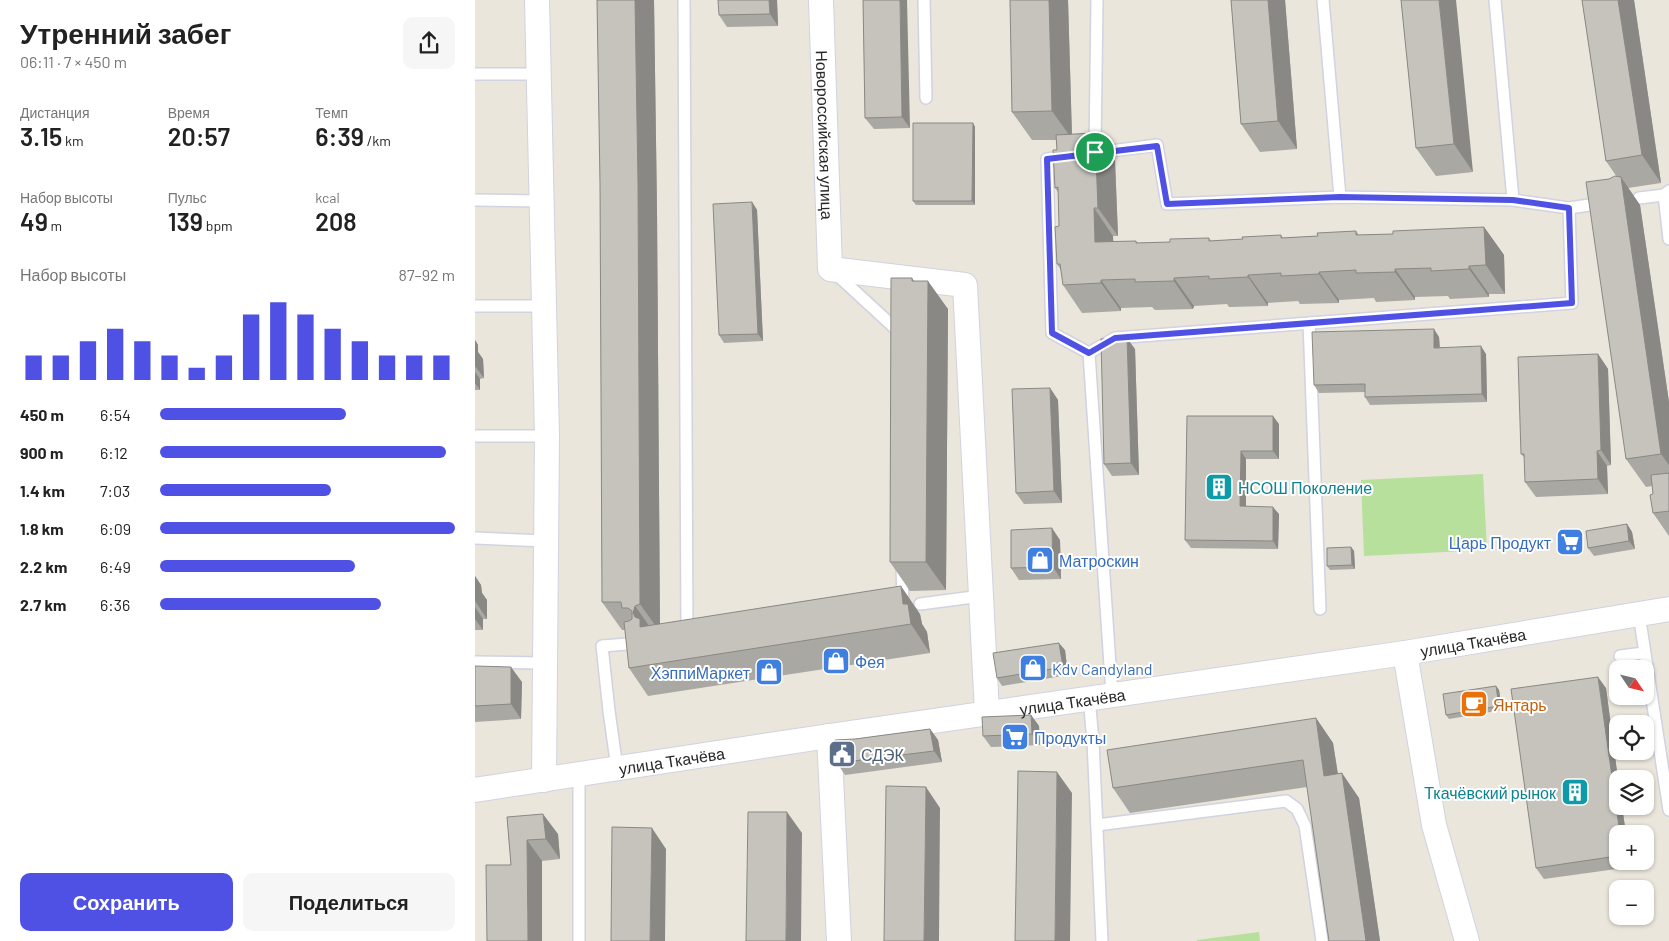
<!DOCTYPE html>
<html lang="ru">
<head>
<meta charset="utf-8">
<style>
	body { margin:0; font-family:Barlow,sans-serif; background:#f6f6f6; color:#222; height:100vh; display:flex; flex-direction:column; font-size:19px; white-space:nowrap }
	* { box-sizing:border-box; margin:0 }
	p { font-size:16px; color:#767676 }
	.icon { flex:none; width:28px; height:28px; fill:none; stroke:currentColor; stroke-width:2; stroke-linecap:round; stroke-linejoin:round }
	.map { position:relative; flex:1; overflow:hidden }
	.details { display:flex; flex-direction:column; background:#fff; width:475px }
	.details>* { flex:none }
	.needle { width:32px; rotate:125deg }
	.tools { position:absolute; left:1134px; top:660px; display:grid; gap:10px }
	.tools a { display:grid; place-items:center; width:45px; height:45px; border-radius:10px; background:#fff; box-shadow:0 1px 4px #0004; font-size:25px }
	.pin { position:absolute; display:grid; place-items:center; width:42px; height:42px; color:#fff; margin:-21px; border:2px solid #fff; border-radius:50%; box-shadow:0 1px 5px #0007 }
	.round { display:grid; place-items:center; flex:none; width:52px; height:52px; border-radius:10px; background:#f6f6f6 }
	.overview { display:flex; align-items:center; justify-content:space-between; height:85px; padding:0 20px }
	h1 { font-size:28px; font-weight:600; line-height:38px }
	.stats { display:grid; grid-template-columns:repeat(3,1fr); gap:8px; height:85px; padding:5px 20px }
	.stats div { display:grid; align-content:center }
	.stats b { font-size:25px; font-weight:600 }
	.stats small { font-size:14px; font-weight:400 }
	.stats p { font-size:14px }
	.chart { height:140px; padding:10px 20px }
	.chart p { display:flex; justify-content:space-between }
	.chart svg { width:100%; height:90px; margin-top:5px; stroke:#4f51e4; stroke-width:6 }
	.cta { display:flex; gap:10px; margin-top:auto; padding:10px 20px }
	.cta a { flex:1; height:58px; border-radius:10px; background:#4f51e4; color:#fff; font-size:20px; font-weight:600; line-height:58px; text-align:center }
	.cta a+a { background:#f6f6f6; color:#222 }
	ul { padding:0 20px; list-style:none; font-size:16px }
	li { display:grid; grid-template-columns:80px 60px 1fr; align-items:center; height:38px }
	li i { height:12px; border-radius:6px; background:#4f51e4 }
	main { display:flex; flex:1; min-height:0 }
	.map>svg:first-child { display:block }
	.pitch { fill:#b7e09c }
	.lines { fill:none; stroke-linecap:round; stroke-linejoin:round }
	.service-casing { stroke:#d2d2e0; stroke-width:14 }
	.minor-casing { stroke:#d2d2e0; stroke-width:26 }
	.service { stroke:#fff; stroke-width:11 }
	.minor { stroke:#fff; stroke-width:24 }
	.wall { fill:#a9a8a2 }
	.shaded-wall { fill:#8a8884 }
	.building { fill:#c5c3bc; stroke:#8a8884 }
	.route-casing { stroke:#fff; stroke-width:10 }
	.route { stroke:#4f51e4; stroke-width:6 }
	.labels { text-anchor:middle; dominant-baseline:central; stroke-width:4; stroke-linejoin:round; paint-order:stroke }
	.street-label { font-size:16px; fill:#292929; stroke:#fff }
	.culture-label { font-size:16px; fill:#0d838f; stroke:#fff; text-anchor:start }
	.shop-label { font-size:16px; fill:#366cbe; stroke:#fff; text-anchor:start }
	.food-label { font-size:16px; fill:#c56008; stroke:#fff; text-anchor:start }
	.service-label { font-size:16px; fill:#4e5e75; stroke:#fff; text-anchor:start }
</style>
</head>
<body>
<main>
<section class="details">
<div class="overview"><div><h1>Утренний забег</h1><p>06:11 · 7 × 450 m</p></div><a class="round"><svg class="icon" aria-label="share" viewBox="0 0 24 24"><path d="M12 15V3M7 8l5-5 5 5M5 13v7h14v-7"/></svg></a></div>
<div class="stats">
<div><p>Дистанция</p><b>3.15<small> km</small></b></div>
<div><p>Время</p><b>20:57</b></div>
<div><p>Темп</p><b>6:39<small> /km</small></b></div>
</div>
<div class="stats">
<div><p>Набор высоты</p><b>49<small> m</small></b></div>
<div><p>Пульс</p><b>139<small> bpm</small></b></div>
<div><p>kcal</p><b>208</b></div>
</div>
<div class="chart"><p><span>Набор высоты</span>87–92 m</p>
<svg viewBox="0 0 160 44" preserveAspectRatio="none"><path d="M5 44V32M15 44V32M25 44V25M35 44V19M45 44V25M55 44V32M65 44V38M75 44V32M85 44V12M95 44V6M105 44V12M115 44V19M125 44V25M135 44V32M145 44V32M155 44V32"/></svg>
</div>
<ul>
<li><b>450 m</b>6:54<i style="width:63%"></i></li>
<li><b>900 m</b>6:12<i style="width:97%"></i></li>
<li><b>1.4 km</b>7:03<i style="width:58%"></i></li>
<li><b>1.8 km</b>6:09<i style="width:100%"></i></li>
<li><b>2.2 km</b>6:49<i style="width:66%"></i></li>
<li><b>2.7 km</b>6:36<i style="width:75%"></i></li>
</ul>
<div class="cta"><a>Сохранить</a><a>Поделиться</a></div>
</section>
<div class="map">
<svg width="1194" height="941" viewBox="0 0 1194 941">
	<rect width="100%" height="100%" fill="#eae6dc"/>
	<g class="pitch">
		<path d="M1008 474 1012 550 889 556 886 480Z"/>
		<path d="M784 932 785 941H722V940Z"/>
	</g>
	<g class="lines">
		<g class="service-casing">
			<g id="service">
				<path d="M209 0 212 634"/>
				<path d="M449 0 451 98"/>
				<path d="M848 0 865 197"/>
				<path d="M1020 0 1038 200"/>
				<path d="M0 74H64"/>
				<path d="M620 148 622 0"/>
				<path d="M620 153 682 145 692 204 865 197 1038 200 1094 208 1128 203"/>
				<path d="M594 156 572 159 577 333 614 353 637 695"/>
				<path d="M1194 191 1189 195 1194 239"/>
				<path d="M1164 198 1189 195"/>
				<path d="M0 200 67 201"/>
				<path d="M360 273 422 330V335"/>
				<path d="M0 306H69"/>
				<path d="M834 323 845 609"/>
				<path d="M614 353 640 338 1097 303 1094 208"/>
				<path d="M0 436H72"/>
				<path d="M0 538 71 541"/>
				<path d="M427 566 428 605"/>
				<path d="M445 604 506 596"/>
				<path d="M1164 614 1194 810"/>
				<path d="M1145 656 1169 653"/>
				<path d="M0 662 70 663"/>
				<path d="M614 698 618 741 627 941"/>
				<path d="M142 768 134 711 127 646 165 643"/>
				<path d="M104 774V941"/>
				<path d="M622 825 811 801 822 809 830 826 847 941"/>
			</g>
		</g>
		<g class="minor-casing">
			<g id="minor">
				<path d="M62 0 72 436 69 780"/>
				<path id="s1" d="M346 0 355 269 490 285 512 713"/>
				<path d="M930 653 959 825 992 941"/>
				<path d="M354 736 364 941"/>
				<path id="s2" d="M0 790 354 736 930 653 1194 609"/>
			</g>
		</g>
		<use href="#service" class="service"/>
		<use href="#minor" class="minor"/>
	</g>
	<g class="wall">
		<path d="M122 0H179L182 211 185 624 445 614 447 624 452 632 455 653 173 696 154 668 150 630H147L127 602 125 183Z"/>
		<path d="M302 0 303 26 252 27 244 15Z"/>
		<path d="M388 0 435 128 399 129 390 118Z"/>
		<path d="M535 0H593L597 134 620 133 640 161 643 236H638V242L661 241 663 243 695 242 734 238 736 241 768 239 806 235 808 238 843 236 881 231 884 235 918 234 1009 227 1029 255 1030 294H1014V297L975 299 973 296 940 297V300L901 302 899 298 864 300V303L825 304 823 301 793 303V306L754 307 752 304 719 306 718 309 680 310 677 307 646 308V311L607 313 588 285 586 270 582 264 584 226 583 192 580 188 582 150 581 140H557L537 112Z"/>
		<path d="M756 0H810L822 149 785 152 766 124Z"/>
		<path d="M926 0 998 172 961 176 941 148Z"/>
		<path d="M1107 0H1159L1186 183 1153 188 1165 205 1194 402V536L1178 513V494L1177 486 1171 487 1151 459 1134 179 1142 177 1131 161Z"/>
		<path d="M498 123 500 127V205H441L438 201Z"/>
		<path d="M277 202 282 210 288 341 249 343 244 335Z"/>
		<path d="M439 281 473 309 471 590 435 591 415 562Z"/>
		<path d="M964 337 965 347 1011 354 1012 402 895 405 890 397V392L844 393 839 385Z"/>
		<path d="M0 340 3 345V352L8 359 9 378 5 379V390H0Z"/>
		<path d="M660 349 664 475 637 476 629 464Z"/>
		<path d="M1123 354 1133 369 1136 465 1132 466 1133 494 1061 497 1050 482V458L1046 454Z"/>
		<path d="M575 388 583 400 587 503 549 504 541 493Z"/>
		<path d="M712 416 804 424V459H771V506L804 514 803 549 716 548 710 540Z"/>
		<path d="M1152 524 1157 532 1160 549 1119 556 1113 548Z"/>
		<path d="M585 540 586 579 544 580 536 568Z"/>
		<path d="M876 547 879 551 880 569 855 570 852 566Z"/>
		<path d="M0 576 6 585 7 593 12 600V619H8V630H0Z"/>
		<path d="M590 650 593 675 527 686 522 678Z"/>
		<path d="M0 666 47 682 46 719 0 722Z"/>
		<path d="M1021 686 1024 690 1027 710 974 719 971 715Z"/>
		<path d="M1131 688 1143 779H1142V806H1147L1151 834H1142V861H1155L1156 867 1069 879 1061 868Z"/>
		<path d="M556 715 564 726 565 745 516 747 508 736Z"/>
		<path d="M841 718 858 743 863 774 884 798 905 941H854L832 787 655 813 638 788Z"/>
		<path d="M455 729 463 740 467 762 370 775 362 763 380 739Z"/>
		<path d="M32 817 83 834 85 859 67 861V941L36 865Z"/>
	</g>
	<g class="shaded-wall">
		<path d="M160 0H179L182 211 185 632 165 604Z"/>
		<path d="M294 0H302L303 26 295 14Z"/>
		<path d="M425 0H432L435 128 427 117Z"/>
		<path d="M574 0H593L597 139 577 111Z"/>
		<path d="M793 0H810L822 149 803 121Z"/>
		<path d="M964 0H981L998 172 979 144Z"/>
		<path d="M1143 0H1159L1186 183 1167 155Z"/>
		<path d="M498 123 500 127V205L497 201Z"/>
		<path d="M620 133 640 161 643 236 623 208Z"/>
		<path d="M1146 177 1165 205 1194 402V465L1186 454Z"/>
		<path d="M277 202 282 210 288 341 283 334Z"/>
		<path d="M619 208 638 236 640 271 620 242Z"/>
		<path d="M1009 227 1029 255 1030 294 1011 265Z"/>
		<path d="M994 266 1014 294V297L994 269Z"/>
		<path d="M920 269 940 297V300L920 272Z"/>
		<path d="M844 272 864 300V303L844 274Z"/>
		<path d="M773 275 793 303V306L773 277Z"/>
		<path d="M437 278 453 301V281L473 309 471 590 451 562Z"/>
		<path d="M699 278 719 306 718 309 699 281Z"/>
		<path d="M626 280 646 308V311L626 283Z"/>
		<path d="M959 329 964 337 965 355 959 348Z"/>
		<path d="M652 338 660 349 664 475 656 463Z"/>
		<path d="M0 340 3 345V352L8 359 9 378 0 366Z"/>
		<path d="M1006 346 1011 354 1012 402 1007 394Z"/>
		<path d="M1123 354 1133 369 1136 465 1126 450Z"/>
		<path d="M0 372 5 379V390L0 383Z"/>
		<path d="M575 388 583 400 587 503 579 491Z"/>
		<path d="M798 416 804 424V459L798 451Z"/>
		<path d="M766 451 771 459V514L765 506Z"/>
		<path d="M1122 451 1132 466 1133 494 1123 479Z"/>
		<path d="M798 507 804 514 803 549 798 541Z"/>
		<path d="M1152 524 1157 532 1160 549 1154 541Z"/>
		<path d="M577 528 585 540 586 579 578 567Z"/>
		<path d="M876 547 879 551 880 569 877 565Z"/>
		<path d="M0 576 6 585 7 593 12 600V619L0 601Z"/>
		<path d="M426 586 445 614 447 624 452 632 455 653 436 624 428 604Z"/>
		<path d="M160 606 180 634 165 627 158 613Z"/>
		<path d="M0 607 8 619V630L0 619Z"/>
		<path d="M584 643 590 650 593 675 588 667Z"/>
		<path d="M36 667 47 682 46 719 36 704Z"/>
		<path d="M1123 677 1131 688 1143 779H1142V806H1147L1151 834H1145Z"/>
		<path d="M1021 686 1024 690 1027 710 1024 706Z"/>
		<path d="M556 715 564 726 565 745 557 734Z"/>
		<path d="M841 718 858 743 867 801 849 776Z"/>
		<path d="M455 729 463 740 467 762 459 751Z"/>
		<path d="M582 772 597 793 595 941H580Z"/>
		<path d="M867 773 884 798 905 941H891Z"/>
		<path d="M451 787 465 808 464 941H449Z"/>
		<path d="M312 812 327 833 326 941H311Z"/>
		<path d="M68 814 83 834 85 859 71 839Z"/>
		<path d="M177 828 191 849 190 941H175Z"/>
		<path d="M52 840 67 861V941H53Z"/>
		<path d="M1152 861H1155L1156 867Z"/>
	</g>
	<g class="building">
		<path d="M122 0H160L163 183 165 604 160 606 158 613 160 617 165 619V627L426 586 428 604H433L436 624 154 668 149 622 154 621 157 619V611L153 608H147L146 602H127L125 183Z"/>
		<path d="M243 0H294L295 14 244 15Z"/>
		<path d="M388 0H425L427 117 390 118Z"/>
		<path d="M535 0H574L577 111 537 112Z"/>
		<path d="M756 0H793L803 121 766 124Z"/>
		<path d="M926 0H964L979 144 941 148Z"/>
		<path d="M1107 0H1143L1167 155 1131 161Z"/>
		<path d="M438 123H498L497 201H438Z"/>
		<path d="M620 133 623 208H619L620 242 661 241V243L695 242V239L734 238V241L768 239 767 237 806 235V238L843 236 842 233 881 231V235L918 234V231L1009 227 1011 265 994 266V269L956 271V268L920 269V272L881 273V270L844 272V274L806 276V273L773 275V277L734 279V276L699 278V281L660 282V279L626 280V283L588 285 585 264H582L580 227 584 226 583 187 580 188 578 150H582L581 135Z"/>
		<path d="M1140 176 1146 177 1186 454 1151 459 1111 182 1134 179Z"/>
		<path d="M277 202 283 334 244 335 238 204Z"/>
		<path d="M416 278H437V281H453L451 562H415Z"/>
		<path d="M959 329V348L1006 346 1007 394 890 397V384L839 385 837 332Z"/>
		<path d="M652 338 656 463 629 464 626 339Z"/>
		<path d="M1123 354 1126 450 1122 451 1123 479 1050 482 1049 454H1046L1043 357Z"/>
		<path d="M575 388 579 491 541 493 537 389Z"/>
		<path d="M712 416H798V451H766L765 506 798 507V541L710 540Z"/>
		<path d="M1194 473V511L1178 513 1175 495 1178 494 1176 475Z"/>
		<path d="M1152 524 1154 541 1113 548 1111 531Z"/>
		<path d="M577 528 578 567 536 568V530Z"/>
		<path d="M876 547 877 565 852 566V548Z"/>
		<path d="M584 643 588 667 522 678 518 653Z"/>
		<path d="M0 666 36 667V704L0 706Z"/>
		<path d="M1123 677 1145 834H1142V856L1061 868 1036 689Z"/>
		<path d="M1021 686 1024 706 971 715 968 694Z"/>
		<path d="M556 715 557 734 508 736 507 717Z"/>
		<path d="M841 718 849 776 867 773 891 941H854L828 760 638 788 632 750Z"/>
		<path d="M455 729 459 751 362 763 360 740 380 739Z"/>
		<path d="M543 771 582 772 580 941H540Z"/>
		<path d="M411 786 451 787 449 941H409Z"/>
		<path d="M273 812H312L311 941H271Z"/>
		<path d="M68 814 71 839 52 840 53 941H12L11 865H36L32 817Z"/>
		<path d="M137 827 177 828 175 941H136Z"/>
	</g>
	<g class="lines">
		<g class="route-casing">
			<path id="route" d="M682 146 692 204 865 197 1038 200 1094 208 1097 303 640 338 614 353 577 333 572 159Z"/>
		</g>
		<use href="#route" class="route"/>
	</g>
	<defs>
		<g id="building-square" transform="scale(1.4375)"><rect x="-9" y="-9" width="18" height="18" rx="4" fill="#0f9aa8" stroke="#fff"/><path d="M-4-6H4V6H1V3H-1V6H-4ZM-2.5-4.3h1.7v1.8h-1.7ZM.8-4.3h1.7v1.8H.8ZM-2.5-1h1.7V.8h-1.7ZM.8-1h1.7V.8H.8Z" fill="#fff"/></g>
		<g id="supermarket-square" transform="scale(1.4375)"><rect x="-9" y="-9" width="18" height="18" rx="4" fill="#3f7fe0" stroke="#fff"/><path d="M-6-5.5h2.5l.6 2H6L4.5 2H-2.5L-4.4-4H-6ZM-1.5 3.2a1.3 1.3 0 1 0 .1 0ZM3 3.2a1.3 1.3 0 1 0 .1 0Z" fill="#fff"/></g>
		<g id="shop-square" transform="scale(1.4375)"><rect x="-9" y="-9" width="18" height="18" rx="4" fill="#3f7fe0" stroke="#fff"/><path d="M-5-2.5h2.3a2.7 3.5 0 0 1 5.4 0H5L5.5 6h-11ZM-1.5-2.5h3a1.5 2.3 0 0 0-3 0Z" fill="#fff"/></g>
		<g id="cafe-square" transform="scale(1.4375)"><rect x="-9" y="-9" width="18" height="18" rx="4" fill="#e8710a" stroke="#fff"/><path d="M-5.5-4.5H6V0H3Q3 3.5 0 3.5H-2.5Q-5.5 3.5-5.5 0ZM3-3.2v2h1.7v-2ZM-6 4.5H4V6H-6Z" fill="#fff"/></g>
		<g id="civic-square" transform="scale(1.4375)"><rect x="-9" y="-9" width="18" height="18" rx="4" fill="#5c6f8a" stroke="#fff"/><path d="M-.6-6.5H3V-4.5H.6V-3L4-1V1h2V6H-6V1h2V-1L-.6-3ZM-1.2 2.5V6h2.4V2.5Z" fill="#fff"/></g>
	</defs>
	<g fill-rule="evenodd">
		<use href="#building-square" x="744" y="487"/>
		<use href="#supermarket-square" x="1095" y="542"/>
		<use href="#shop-square" x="565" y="560"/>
		<use href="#shop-square" x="361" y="661"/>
		<use href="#shop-square" x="558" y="668"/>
		<use href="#shop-square" x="294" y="672"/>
		<use href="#cafe-square" x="999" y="704"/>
		<use href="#supermarket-square" x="540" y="737"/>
		<use href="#civic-square" x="367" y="754"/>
		<use href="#building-square" x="1100" y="792"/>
	</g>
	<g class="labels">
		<g class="street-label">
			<text stroke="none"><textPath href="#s1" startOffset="135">Новороссийская улица</textPath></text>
			<text stroke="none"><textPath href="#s2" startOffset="1009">улица Ткачёва</textPath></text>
			<text stroke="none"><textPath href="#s2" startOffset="604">улица Ткачёва</textPath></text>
			<text stroke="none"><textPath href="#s2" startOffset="199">улица Ткачёва</textPath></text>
		</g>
		<g class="culture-label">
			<text x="763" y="487">НСОШ Поколение</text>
			<text x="1081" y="792" text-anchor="end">Ткачёвский рынок</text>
		</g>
		<g class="shop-label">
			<text x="1076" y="542" text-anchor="end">Царь Продукт</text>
			<text x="584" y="560">Матроскин</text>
			<text x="380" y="661">Фея</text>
			<text x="577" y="668">Kdv Candyland</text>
			<text x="275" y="672" text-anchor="end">ХэппиМаркет</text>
			<text x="559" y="737">Продукты</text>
		</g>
		<g class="food-label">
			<text x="1018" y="704">Янтарь</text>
		</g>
		<g class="service-label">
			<text x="386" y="754">СДЭК</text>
		</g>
	</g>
</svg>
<div class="tools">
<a><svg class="needle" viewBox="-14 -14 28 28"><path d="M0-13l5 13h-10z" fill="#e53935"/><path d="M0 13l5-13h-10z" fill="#767676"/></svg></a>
<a><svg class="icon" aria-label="locate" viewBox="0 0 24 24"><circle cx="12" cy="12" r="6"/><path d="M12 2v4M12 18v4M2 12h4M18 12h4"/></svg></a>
<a><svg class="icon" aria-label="layers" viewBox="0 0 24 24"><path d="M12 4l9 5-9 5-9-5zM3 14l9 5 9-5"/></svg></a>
<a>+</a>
<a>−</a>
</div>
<div class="pin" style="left:620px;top:152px;background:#1e9e55"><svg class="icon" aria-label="arrive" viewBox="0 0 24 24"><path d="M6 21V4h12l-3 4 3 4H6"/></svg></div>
</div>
</main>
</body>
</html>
